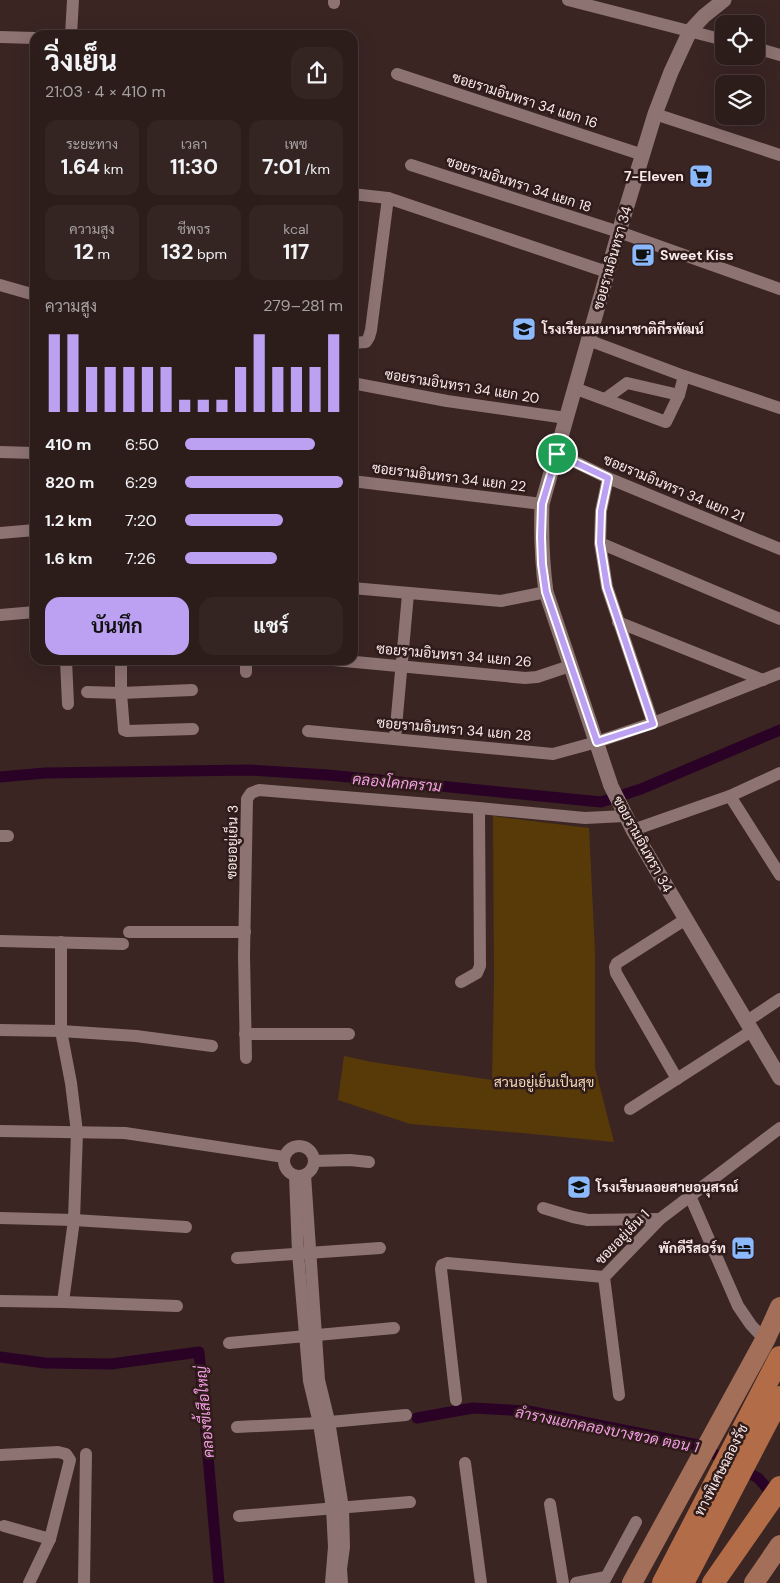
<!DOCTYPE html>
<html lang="th">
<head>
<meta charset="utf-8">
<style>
	body { margin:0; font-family:"DM Sans",Sarabun,sans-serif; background:#342523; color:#f1f3f6; height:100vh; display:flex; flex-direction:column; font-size:19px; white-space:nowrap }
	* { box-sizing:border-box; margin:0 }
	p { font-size:16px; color:#a6a1a2 }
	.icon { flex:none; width:28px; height:28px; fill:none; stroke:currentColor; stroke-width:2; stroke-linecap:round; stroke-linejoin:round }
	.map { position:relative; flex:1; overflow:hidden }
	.side { position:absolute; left:30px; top:30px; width:328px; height:635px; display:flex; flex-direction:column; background:#2c1c1a; border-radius:15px; box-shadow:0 5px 20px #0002,0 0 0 1px #483a39 }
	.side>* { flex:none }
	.tools { position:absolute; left:715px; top:15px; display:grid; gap:10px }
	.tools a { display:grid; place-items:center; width:50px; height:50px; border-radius:10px; background:#2c1c1a; box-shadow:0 5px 20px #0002,0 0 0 1px #483a39; font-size:25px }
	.pin { position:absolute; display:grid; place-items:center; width:42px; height:42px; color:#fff; margin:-21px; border:2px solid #fff; border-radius:50%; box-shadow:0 1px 5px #0007 }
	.round { display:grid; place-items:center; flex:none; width:52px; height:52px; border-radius:15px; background:#342523 }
	.head { display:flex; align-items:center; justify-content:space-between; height:85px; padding:0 15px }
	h1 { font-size:28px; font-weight:700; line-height:38px }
	.figures { display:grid; grid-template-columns:repeat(3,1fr); gap:8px; height:85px; padding:5px 15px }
	.figures div { display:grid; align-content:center; border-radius:12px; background:#342523; text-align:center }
	.figures b { font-size:21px; font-weight:700 }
	.figures small { font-size:14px; font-weight:400 }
	.figures p { font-size:14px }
	.chart { height:140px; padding:10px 15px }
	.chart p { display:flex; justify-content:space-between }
	.chart svg { width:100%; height:90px; margin-top:5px; stroke:#bca0f2; stroke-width:6 }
	.primary-button { display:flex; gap:10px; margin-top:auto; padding:10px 15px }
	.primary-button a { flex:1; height:58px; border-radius:15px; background:#bca0f2; color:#111; font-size:20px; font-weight:700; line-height:58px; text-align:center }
	.primary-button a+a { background:#342523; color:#f1f3f6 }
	ul { padding:0 15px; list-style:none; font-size:16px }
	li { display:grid; grid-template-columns:80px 60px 1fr; align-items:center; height:38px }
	li i { height:12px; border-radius:6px; background:#bca0f2 }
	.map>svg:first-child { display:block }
	.green { fill:#583a09 }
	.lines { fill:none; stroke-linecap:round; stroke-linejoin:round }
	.canal { stroke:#2a0225; stroke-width:11 }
	.minor { stroke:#8d7371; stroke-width:12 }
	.tertiary { stroke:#8d7371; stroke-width:15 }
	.primary { stroke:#a36f58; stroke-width:20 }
	.motorway { stroke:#b26d48; stroke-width:22 }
	.route-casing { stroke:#fff; stroke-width:10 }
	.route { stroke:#bca0f2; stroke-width:6 }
	.labels { text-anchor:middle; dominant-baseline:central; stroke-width:5; stroke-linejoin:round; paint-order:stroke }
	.street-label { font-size:14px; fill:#f9eae9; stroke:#2f1b1a }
	.poi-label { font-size:14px; font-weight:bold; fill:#f9eae9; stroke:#2f1b1a; text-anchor:start }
	.park-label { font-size:14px; fill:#f5dbb9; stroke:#2f1b1a }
	.water-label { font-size:15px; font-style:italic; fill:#f49fe5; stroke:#2f1b1a }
</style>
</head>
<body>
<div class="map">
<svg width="780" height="1583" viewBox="0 0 780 1583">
	<rect width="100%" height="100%" fill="#3a2523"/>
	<path class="green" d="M493 816 589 828 595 952V1068L614 1142 522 1133 410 1124 338 1100 344 1056 372 1062 492 1080 494 981Z"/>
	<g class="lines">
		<g class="canal">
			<path d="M0 777 45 773 250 770 328 775 601 802 641 789 780 730"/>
			<path d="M0 1357 45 1363 111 1364 199 1352 219 1583"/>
			<path d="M417 1418 473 1408 528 1411 698 1445 758 1478 775 1497"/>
		</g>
		<g class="minor">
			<path d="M568 0 724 40"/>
			<path d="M334 3V0"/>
			<path d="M71 35 73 0"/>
			<path d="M0 37 35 38"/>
			<path d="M756 48 780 55"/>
			<path d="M397 74 643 155"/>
			<path d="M655 114 780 155"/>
			<path d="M411 165 619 232 780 289"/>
			<path d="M352 194 388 198 607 272"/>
			<path d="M0 285 35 295"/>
			<path d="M588 340 684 376 780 408"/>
			<path d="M352 343 366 342 369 337 371 330 388 198"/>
			<path d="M352 383 447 401 566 418"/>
			<path d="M574 388 666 422 679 395 684 376"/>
			<path d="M605 399 627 383 679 395"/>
			<path d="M0 452 35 453"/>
			<path d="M557 453 608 478 780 549"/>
			<path d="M608 478 601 511 600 543 607 587 653 723"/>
			<path d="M352 481 542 504"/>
			<path d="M0 533 35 530"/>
			<path d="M600 543 780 619"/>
			<path d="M352 588 501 601 546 592"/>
			<path d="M0 615 35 612"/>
			<path d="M618 622 763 680"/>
			<path d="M66 660 68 704"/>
			<path d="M121 660V693L124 730 127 731 193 729"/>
			<path d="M246 660V672"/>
			<path d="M334 660 525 678 537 677 570 666"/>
			<path d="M87 692 121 693 192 690"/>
			<path d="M308 731 553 754 597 742 653 723 780 673"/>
			<path d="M395 738 408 594"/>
			<path d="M730 796 780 875"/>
			<path d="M633 830 730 796 780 773"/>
			<path d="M0 836H8"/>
			<path d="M129 932H245"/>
			<path d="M0 941 123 944"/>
			<path d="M61 942V1031L71 1083 77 1132 74 1220 63 1302"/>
			<path d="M461 982 477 973 480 966 479 808"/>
			<path d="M747 1021 780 999"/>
			<path d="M0 1030 61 1031 136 1036 212 1046"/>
			<path d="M245 1034H349"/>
			<path d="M246 1058 244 955 247 799 251 793 259 790 479 808 585 818 625 816"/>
			<path d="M677 1079 616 973 615 967 617 963 686 919"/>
			<path d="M630 1109 753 1030"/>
			<path d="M0 1131 125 1133 284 1157"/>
			<circle cx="299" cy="1161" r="15"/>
			<path d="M314 1161 350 1160 369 1162"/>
			<path d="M305 1175 319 1380 329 1421 343 1508 344 1547 341 1569 342 1583"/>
			<path d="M295 1176 298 1253 309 1381 319 1423 332 1508 334 1547 331 1583"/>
			<path d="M690 1196 738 1306 751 1325 765 1340"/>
			<path d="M543 1208 573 1217 588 1220 660 1219"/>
			<path d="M0 1218 74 1220 186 1227"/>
			<path d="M237 1258 380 1248"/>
			<path d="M0 1301 63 1302 177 1306"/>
			<path d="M229 1343 394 1328"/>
			<path d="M619 1395 604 1277 660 1219 780 1128"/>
			<path d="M456 1400 441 1269 442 1265 447 1263 604 1277"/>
			<path d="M237 1427 319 1423 406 1415"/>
			<path d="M0 1455 58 1452 66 1454 70 1460 50 1539 29 1583"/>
			<path d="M465 1463 481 1583"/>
			<path d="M550 1504 563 1583"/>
			<path d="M239 1516 410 1502"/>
			<path d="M4 1526 50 1539"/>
			<path d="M84 1583 86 1454"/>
			<path d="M576 1583 606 1577"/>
			<path d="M603 1583 636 1522"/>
		</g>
		<path class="tertiary" d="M724 0 704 16 690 31 671 72 655 114 619 232 542 504C541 534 542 562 546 592L611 786 633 830 780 1078"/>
		<g class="primary">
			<path d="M632 1583 765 1340 780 1307"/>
			<path d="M754 1583 780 1545"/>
		</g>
		<g class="motorway">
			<path d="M663 1583 780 1357"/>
			<path d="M683 1583 780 1397"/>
			<path d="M713 1583 780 1487"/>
		</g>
	</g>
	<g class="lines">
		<g class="route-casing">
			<path id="route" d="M557 454 608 478 601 511 600 543 607 587 653 724 597 742 546 592 542 564 541 537 542 504Z"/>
		</g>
		<use href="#route" class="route"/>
	</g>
	<defs>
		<g id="supermarket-square" transform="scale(1.25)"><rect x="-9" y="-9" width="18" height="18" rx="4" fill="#8cb9fc" stroke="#2f1b1a"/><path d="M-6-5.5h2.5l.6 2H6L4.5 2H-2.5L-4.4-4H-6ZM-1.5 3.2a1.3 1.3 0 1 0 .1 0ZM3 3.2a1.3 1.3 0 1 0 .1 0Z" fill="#111"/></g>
		<g id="cafe-square" transform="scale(1.25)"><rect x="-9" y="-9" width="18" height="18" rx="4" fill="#8cb9fc" stroke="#2f1b1a"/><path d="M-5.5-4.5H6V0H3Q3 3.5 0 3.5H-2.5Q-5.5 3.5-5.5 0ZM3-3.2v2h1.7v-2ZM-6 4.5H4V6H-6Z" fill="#111"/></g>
		<g id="school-square" transform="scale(1.25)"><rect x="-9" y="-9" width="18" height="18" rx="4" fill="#8cb9fc" stroke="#2f1b1a"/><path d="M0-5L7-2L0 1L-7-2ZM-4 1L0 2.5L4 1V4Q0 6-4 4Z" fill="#111"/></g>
		<g id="hotel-square" transform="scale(1.25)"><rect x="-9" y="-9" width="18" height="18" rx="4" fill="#8cb9fc" stroke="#2f1b1a"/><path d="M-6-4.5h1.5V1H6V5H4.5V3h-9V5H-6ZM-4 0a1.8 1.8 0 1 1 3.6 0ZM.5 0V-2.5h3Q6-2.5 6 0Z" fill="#111"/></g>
	</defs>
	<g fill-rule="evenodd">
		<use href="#supermarket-square" x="701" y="176"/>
		<use href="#cafe-square" x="643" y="255"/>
		<use href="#school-square" x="524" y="329"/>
		<use href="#school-square" x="579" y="1187"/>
		<use href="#hotel-square" x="743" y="1248"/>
	</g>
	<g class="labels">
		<g class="street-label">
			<text transform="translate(525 100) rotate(18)">ซอยรามอินทรา 34 แยก 16</text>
			<text transform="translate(519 184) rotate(18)">ซอยรามอินทรา 34 แยก 18</text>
			<text transform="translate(612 258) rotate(-74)">ซอยรามอินทรา 34</text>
			<text transform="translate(462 386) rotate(9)">ซอยรามอินทรา 34 แยก 20</text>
			<text transform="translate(449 477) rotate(7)">ซอยรามอินทรา 34 แยก 22</text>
			<text transform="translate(674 488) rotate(23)">ซอยรามอินทรา 34 แยก 21</text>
			<text transform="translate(454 655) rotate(5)">ซอยรามอินทรา 34 แยก 26</text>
			<text transform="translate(454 729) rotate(5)">ซอยรามอินทรา 34 แยก 28</text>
			<text transform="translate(232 842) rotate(-89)">ซอยอยู่เย็น 3</text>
			<text transform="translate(643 844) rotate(61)">ซอยรามอินทรา 34</text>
			<text transform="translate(622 1237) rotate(-46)">ซอยอยู่เย็น 1</text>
			<text transform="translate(721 1470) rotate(-63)">ทางพิเศษฉลองรัช</text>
		</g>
		<g class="poi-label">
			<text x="684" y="176" text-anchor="end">7-Eleven</text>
			<text x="660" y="255">Sweet Kiss</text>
			<text x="542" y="329">โรงเรียนนนานาชาติกีรพัฒน์</text>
			<text x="596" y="1187">โรงเรียนลอยสายอนุสรณ์</text>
			<text x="726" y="1248" text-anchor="end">พักดีรีสอร์ท</text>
		</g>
		<g class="park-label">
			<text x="544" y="1082">สวนอยู่เย็นเป็นสุข</text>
		</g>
		<g class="water-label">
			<text transform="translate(397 783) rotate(5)">คลองโคกคราม</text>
			<text transform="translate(205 1412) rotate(-95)">คลองขี้เสือใหญ่</text>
			<text transform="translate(607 1430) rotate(11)">ลำรางแยกคลองบางขวด ตอน 1</text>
		</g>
	</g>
</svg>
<div class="tools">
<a><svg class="icon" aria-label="locate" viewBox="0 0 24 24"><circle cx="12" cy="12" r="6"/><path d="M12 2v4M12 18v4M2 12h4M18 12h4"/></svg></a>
<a><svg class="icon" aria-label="layers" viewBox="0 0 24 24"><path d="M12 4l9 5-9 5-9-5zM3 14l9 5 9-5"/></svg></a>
</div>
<div class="pin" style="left:557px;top:454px;background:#1e9e55"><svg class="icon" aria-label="arrive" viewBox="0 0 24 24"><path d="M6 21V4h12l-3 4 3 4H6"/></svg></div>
<section class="side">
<div class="head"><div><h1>วิ่งเย็น</h1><p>21:03 · 4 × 410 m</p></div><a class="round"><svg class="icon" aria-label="share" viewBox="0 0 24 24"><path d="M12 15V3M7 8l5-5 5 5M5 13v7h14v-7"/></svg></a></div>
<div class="figures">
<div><p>ระยะทาง</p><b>1.64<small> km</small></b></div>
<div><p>เวลา</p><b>11:30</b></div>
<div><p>เพซ</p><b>7:01<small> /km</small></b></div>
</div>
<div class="figures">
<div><p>ความสูง</p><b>12<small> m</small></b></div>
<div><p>ชีพจร</p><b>132<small> bpm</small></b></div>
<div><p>kcal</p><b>117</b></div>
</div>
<div class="chart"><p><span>ความสูง</span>279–281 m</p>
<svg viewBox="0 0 160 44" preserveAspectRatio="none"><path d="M5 44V6M15 44V6M25 44V22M35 44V22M45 44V22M55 44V22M65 44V22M75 44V38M85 44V38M95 44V38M105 44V22M115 44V6M125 44V22M135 44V22M145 44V22M155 44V6"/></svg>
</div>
<ul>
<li><b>410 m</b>6:50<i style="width:82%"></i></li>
<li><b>820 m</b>6:29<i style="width:100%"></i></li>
<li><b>1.2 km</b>7:20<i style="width:62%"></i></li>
<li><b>1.6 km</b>7:26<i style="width:58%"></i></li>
</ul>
<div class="primary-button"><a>บันทึก</a><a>แชร์</a></div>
</section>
</div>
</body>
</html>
